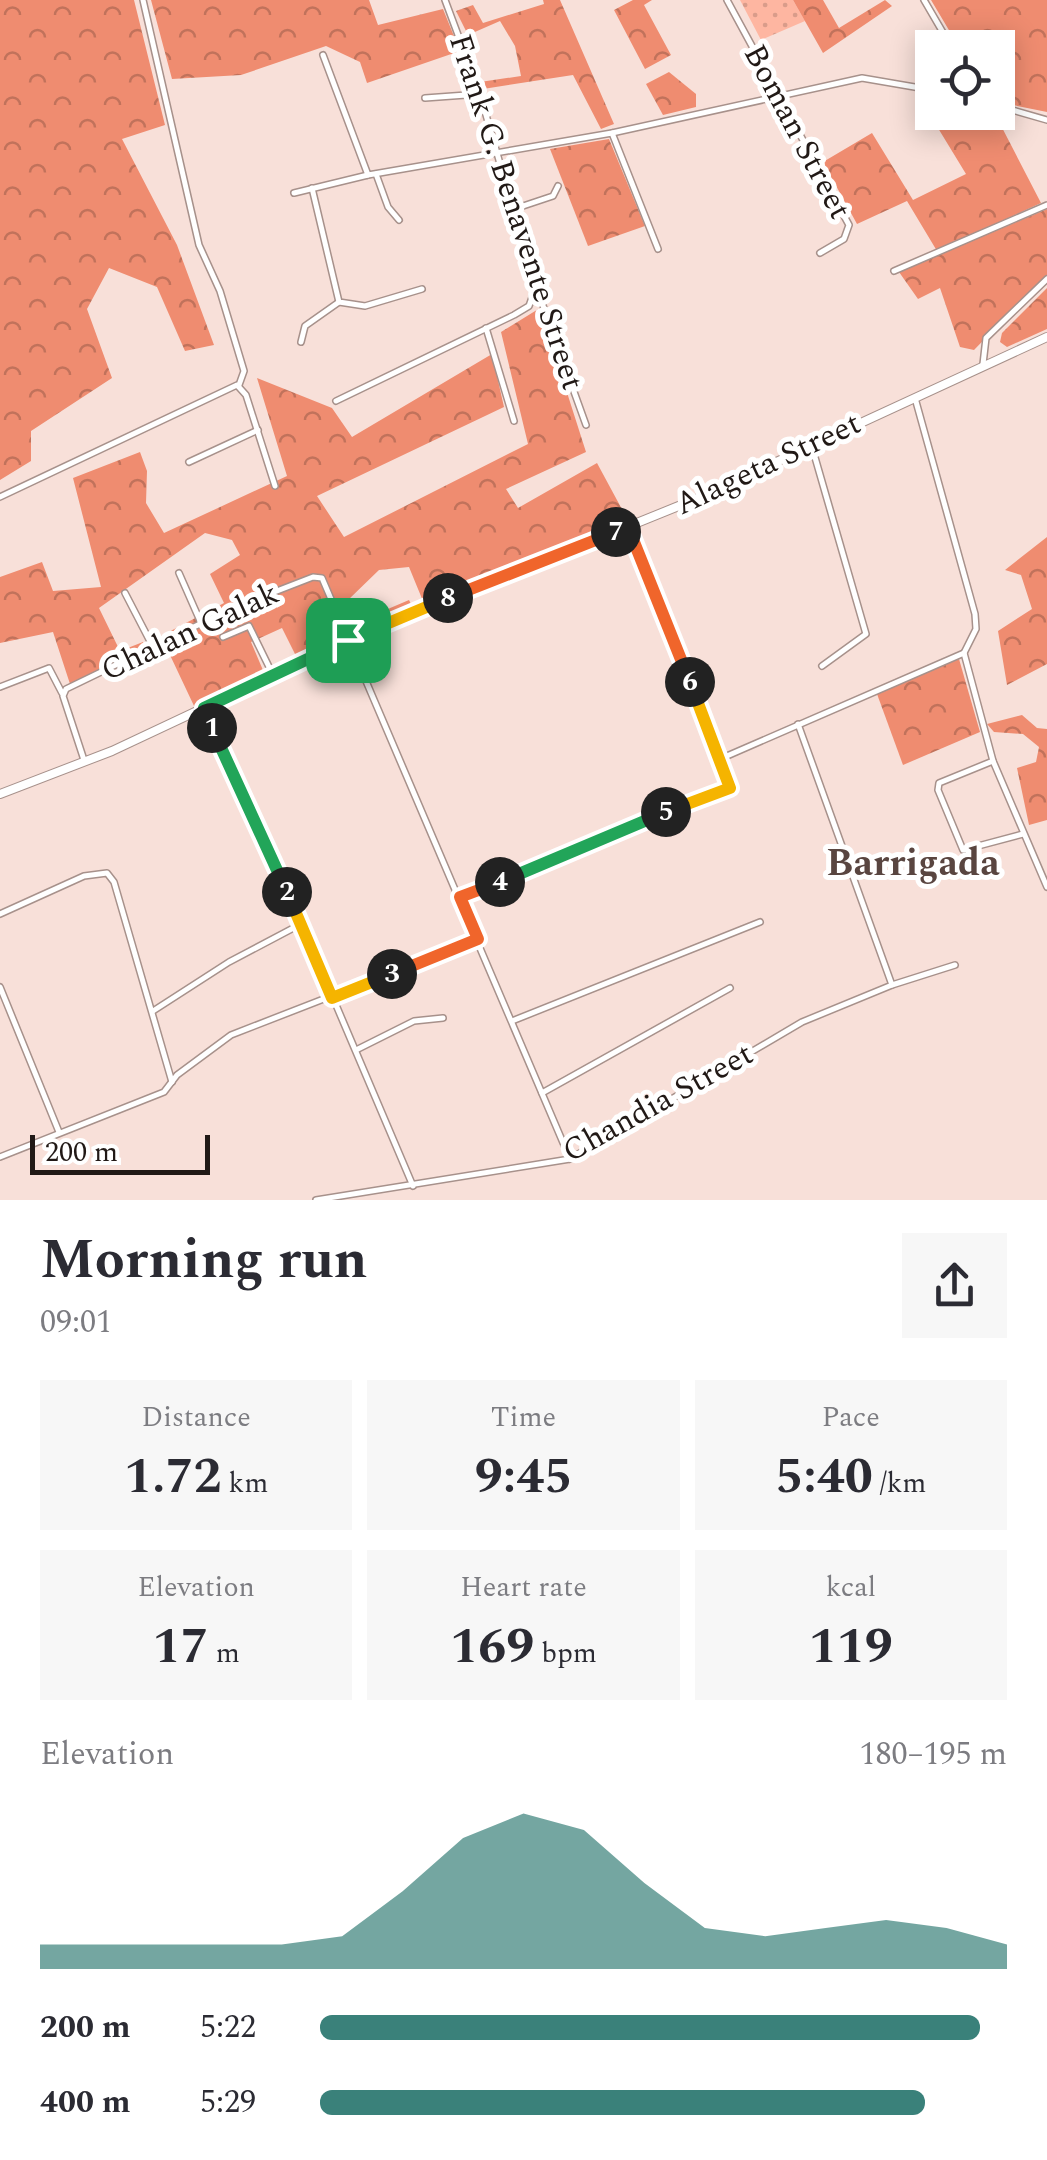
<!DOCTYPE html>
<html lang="en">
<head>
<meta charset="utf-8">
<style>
	body { margin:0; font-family:Spectral,serif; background:#f7f7f7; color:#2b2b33; height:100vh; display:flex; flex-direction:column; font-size:38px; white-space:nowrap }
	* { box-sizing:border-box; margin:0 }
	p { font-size:32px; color:#7c7c81 }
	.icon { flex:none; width:55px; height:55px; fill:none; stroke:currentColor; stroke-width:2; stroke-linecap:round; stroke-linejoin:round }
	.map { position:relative; height:1200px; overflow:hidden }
	.drawer { display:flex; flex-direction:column; background:#fff; flex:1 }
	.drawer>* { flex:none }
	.controls { position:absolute; left:915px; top:30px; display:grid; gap:20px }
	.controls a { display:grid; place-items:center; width:100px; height:100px; border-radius:0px; background:#fff; box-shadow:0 5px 25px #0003; font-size:50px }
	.scale { position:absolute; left:30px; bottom:25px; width:180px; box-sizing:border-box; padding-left:10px; border:5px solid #211916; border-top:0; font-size:28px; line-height:35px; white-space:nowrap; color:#211916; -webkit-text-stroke:8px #fff; paint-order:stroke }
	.pin { position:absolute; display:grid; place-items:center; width:85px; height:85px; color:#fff; margin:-42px; border-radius:20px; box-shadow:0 5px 15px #0006 }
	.km { position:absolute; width:50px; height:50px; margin:-25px; border-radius:50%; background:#222; color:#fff; font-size:28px; line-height:50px; text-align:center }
	.round { display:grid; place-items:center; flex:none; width:105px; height:105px; border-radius:0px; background:#f7f7f7 }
	.headline { display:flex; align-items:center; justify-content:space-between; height:170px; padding:0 40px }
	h1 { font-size:55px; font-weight:700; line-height:75px }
	.figures { display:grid; grid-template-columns:repeat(3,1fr); gap:15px; height:170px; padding:10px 40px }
	.figures div { display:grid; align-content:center; border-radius:0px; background:#f7f7f7; text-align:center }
	.figures b { font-size:50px; font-weight:700 }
	.figures small { font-size:28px; font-weight:400 }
	.figures p { font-size:28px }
	.chart { height:280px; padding:20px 40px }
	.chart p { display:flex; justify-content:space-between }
	.chart svg { width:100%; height:180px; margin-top:10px; fill:#3a817a; opacity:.7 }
	ul { padding:0 40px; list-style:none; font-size:32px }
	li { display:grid; grid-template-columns:160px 120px 1fr; align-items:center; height:75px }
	li i { height:25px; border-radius:12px; background:#3a817a }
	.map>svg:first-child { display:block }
	.grass { fill:url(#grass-dots) }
	.forest { fill:url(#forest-crowns) }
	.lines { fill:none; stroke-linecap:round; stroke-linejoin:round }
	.street-casing { stroke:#a7918b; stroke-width:8 }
	.secondary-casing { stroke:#a7918b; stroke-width:10 }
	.street { stroke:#fff; stroke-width:5 }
	.secondary { stroke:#fff; stroke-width:8 }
	.split-1-casing { stroke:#fff; stroke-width:20 }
	.split-2-casing { stroke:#fff; stroke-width:20 }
	.split-3-casing { stroke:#fff; stroke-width:20 }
	.split-4-casing { stroke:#fff; stroke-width:20 }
	.split-5-casing { stroke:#fff; stroke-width:20 }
	.split-6-casing { stroke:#fff; stroke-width:20 }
	.split-7-casing { stroke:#fff; stroke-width:20 }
	.split-8-casing { stroke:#fff; stroke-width:20 }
	.split-9-casing { stroke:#fff; stroke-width:20 }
	.split-1 { stroke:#22a559; stroke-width:12 }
	.split-2 { stroke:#22a559; stroke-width:12 }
	.split-3 { stroke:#f5b400; stroke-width:12 }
	.split-4 { stroke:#f0652b; stroke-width:12 }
	.split-5 { stroke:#22a559; stroke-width:12 }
	.split-6 { stroke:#f5b400; stroke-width:12 }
	.split-7 { stroke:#f0652b; stroke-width:12 }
	.split-8 { stroke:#f0652b; stroke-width:12 }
	.split-9 { stroke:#f5b400; stroke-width:12 }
	.labels { text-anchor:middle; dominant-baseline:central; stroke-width:10; stroke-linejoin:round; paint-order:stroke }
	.street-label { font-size:32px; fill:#211916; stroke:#fff }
	.quarter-label { font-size:38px; font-weight:bold; fill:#594540; stroke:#fff }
</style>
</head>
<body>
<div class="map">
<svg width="1047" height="1200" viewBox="0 0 1047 1200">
	<defs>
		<pattern id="grass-dots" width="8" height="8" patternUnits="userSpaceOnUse" patternTransform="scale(2.5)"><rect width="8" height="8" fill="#feb6a1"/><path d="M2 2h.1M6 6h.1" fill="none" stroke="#d99c8a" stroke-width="1.8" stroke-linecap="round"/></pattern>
		<pattern id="forest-crowns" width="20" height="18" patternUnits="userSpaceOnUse" patternTransform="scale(2.5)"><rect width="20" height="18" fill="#ef8c70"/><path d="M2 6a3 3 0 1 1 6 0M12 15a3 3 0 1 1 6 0" fill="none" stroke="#c1725b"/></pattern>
	</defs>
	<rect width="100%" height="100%" fill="#f8e0d9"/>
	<path class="grass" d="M740 0H793L805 21 761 40Z"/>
	<g class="forest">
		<path d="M0 0H134L165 125 122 139 177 245 214 345 185 351 157 287 109 268 87 309 112 378 31 431V461L0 480Z"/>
		<path d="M151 0H369L378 25 443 9 460 51 367 83 360 62 326 46 241 75 172 79Z"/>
		<path d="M543 0H560L614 124 601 129 573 75 483 89 480 82 521 76 515 46 500 21 468 35 456 11 473 5 483 23 544 4Z"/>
		<path d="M633 0H652L644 5 671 55 645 69 614 10Z"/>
		<path d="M793 0H823L839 28 885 0 892 6 823 53Z"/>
		<path d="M931 0H1047V112L998 102V48L959 47Z"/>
		<path d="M669 72 696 94V107L663 115 646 84Z"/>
		<path d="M916 92 932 97V112L995 114 1041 203 937 251 907 201 857 224 823 162 872 133 913 200 966 174Z"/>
		<path d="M609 139 645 226 588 246 550 149Z"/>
		<path d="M1047 209V275L974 350 960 347 940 288 918 299 899 272Z"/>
		<path d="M1047 288V329L1007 347 1000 342 1002 333Z"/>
		<path d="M540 308 586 452 506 489 518 508 597 463 631 526 425 606 409 567 379 570 347 601 355 623 409 600 413 608 297 658 282 628 251 642 265 675 195 708 161 636 224 603 210 574 240 555 232 540 205 533 99 608 120 651 143 642 146 649 70 684 53 632 0 643V577L42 562 53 591 101 587 73 478 140 452 147 471 146 503 164 533 287 476 257 378 332 408 352 437 492 354 504 407 317 496 344 537 528 444 501 332Z"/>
		<path d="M1047 537V664L1007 685 998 631 1032 609 1021 575 1005 570Z"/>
		<path d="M959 659 980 732 903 765 877 694Z"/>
		<path d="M1022 715 1037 728 1047 729V820L1029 825 1017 768 1036 762 1039 747 1023 734 994 732 987 724Z"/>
	</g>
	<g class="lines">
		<g class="street-casing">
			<g id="street">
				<path d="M143 0 199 245 220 291 244 371 239 385"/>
				<path d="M445 0 480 94 532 275 586 425"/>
				<path d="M727 0 849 225 844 239 820 253"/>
				<path d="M924 0 952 48"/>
				<path d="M323 55 368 175"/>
				<path d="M425 98 480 94"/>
				<path d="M998 106 1047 120"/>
				<path d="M612 133 658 249"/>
				<path d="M376 174 388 207 399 220"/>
				<path d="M312 188 339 302 365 306 422 289"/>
				<path d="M294 193 368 175 612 133 862 78 932 90"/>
				<path d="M511 210 553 196 558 186"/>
				<path d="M894 271 1047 205"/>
				<path d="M486 328 514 421"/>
				<path d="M301 342 305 326 339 302"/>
				<path d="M983 364 986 338 1047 279"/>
				<path d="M915 398 975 614 976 629 964 653 993 761 1047 887"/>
				<path d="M336 401 514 315 529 306 536 286"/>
				<path d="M812 447 866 634 822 666"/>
				<path d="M189 462 258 430"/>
				<path d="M0 497 237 385 246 395 275 486"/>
				<path d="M179 573 201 623"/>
				<path d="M125 593 153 647"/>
				<path d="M223 637 249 626 273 675"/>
				<path d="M0 687 49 668 62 693"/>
				<path d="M204 708 251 805 413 1186"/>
				<path d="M798 724 892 985"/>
				<path d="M720 759 964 653"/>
				<path d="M84 760 63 696 66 689 233 608 313 577 322 578 570 1159"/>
				<path d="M993 761 939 783 938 790 963 850 1023 834"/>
				<path d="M460 897 729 788 628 527"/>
				<path d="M0 914 84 876 107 873 114 882 172 1082"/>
				<path d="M0 987 59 1132"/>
				<path d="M153 1011 229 962 301 924"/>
				<path d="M512 1021 760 922"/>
				<path d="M356 1050 414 1021 443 1018"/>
				<path d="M542 1093 730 988"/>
				<path d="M0 1157 164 1092 177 1075 231 1035 478 939"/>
				<path d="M316 1200 570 1159 802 1022 892 985 955 965"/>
			</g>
		</g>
		<g class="secondary-casing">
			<path id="secondary" d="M0 794 112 751 348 640 696 499 1047 337"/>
		</g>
		<use href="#street" class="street"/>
		<use href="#secondary" class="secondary"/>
	</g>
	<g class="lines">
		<g class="split-1-casing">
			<path id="split-1" d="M212 728 204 708 348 640"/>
		</g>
		<g class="split-2-casing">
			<path id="split-2" d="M212 728 287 892"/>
		</g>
		<g class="split-3-casing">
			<path id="split-3" d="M287 892 332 998 392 974"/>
		</g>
		<g class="split-4-casing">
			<path id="split-4" d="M392 974 478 939 460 897 500 882"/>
		</g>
		<g class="split-5-casing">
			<path id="split-5" d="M500 882 666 812"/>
		</g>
		<g class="split-6-casing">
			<path id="split-6" d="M666 812 730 788 690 682"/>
		</g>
		<g class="split-7-casing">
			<path id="split-7" d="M616 532 628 527 690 682"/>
		</g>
		<g class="split-8-casing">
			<path id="split-8" d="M448 598 616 532"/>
		</g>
		<g class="split-9-casing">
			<path id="split-9" d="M348 640 448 598"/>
		</g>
		<use href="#split-1" class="split-1"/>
		<use href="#split-2" class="split-2"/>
		<use href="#split-3" class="split-3"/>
		<use href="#split-4" class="split-4"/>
		<use href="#split-5" class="split-5"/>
		<use href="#split-6" class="split-6"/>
		<use href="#split-7" class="split-7"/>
		<use href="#split-8" class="split-8"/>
		<use href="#split-9" class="split-9"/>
	</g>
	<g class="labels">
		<g class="street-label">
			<text transform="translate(797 132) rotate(62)">Boman Street</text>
			<text transform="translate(516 212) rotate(72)">Frank G. Benavente Street</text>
			<text transform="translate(768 464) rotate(-25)">Alageta Street</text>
			<text transform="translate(190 632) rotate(-25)">Chalan Galak</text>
			<text transform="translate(658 1103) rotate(-29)">Chandia Street</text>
		</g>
		<g class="quarter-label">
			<text x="913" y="864">Barrigada</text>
		</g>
	</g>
</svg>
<div class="controls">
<a><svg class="icon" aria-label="locate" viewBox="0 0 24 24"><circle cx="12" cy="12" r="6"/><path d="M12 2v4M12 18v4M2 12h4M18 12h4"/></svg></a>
</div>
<div class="scale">200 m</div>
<div class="pin" style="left:348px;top:640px;background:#1e9e55"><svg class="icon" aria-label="arrive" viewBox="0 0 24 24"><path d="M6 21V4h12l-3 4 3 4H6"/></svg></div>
<b class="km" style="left:212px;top:728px">1</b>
<b class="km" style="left:287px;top:892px">2</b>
<b class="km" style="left:392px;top:974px">3</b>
<b class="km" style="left:500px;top:882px">4</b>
<b class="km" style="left:666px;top:812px">5</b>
<b class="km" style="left:690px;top:682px">6</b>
<b class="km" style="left:616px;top:532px">7</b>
<b class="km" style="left:448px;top:598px">8</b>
</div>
<section class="drawer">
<div class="headline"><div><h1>Morning run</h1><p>09:01</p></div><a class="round"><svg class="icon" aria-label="share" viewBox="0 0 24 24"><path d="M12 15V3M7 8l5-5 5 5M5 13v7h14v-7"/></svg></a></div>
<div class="figures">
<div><p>Distance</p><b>1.72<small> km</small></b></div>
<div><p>Time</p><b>9:45</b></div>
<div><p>Pace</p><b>5:40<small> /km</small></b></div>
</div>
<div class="figures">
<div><p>Elevation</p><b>17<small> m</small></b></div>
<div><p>Heart rate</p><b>169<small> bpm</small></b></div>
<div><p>kcal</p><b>119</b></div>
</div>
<div class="chart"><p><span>Elevation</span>180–195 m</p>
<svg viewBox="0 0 160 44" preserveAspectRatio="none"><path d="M0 44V38L10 38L20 38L30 38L40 38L50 36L60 25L70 12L80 6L90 10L100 23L110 34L120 36L130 34L140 32L150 34L160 38V44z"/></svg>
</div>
<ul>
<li><b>200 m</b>5:22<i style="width:96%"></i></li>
<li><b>400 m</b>5:29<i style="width:88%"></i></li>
</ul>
</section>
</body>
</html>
